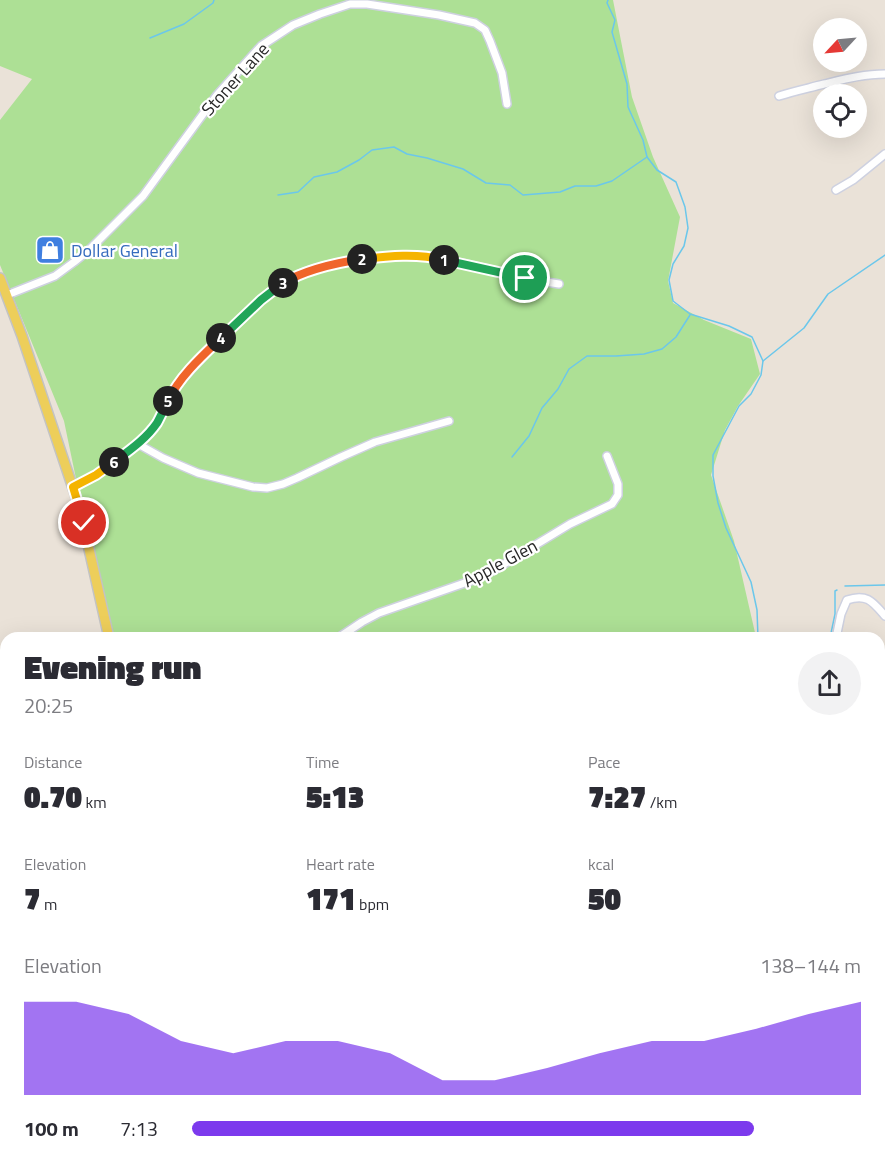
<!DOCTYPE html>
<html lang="en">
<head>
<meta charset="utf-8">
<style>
	body { margin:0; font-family:"Titillium Web",sans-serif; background:#f2f2f3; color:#2b2b33; height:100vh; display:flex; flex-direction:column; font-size:22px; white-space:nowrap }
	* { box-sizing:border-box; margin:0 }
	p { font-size:20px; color:#7c7c81 }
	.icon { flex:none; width:33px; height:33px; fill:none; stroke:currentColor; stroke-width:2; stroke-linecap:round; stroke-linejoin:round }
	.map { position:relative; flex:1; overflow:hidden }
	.drawer { position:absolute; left:0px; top:632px; width:885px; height:532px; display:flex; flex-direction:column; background:#fff; border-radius:18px 18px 0 0; box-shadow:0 6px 24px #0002 }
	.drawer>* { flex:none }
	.needle { width:39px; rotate:244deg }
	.buttons { position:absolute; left:813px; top:18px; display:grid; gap:12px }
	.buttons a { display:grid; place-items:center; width:54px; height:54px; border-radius:50%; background:#fff; box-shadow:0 6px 24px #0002; font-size:30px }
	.pin { position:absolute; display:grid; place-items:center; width:51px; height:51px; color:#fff; margin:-26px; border:3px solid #fff; border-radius:50%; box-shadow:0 2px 6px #0007 }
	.km { position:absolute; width:30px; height:30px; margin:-15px; border-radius:50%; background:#222; color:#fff; font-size:16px; line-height:30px; text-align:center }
	.round { display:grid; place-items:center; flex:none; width:63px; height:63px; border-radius:32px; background:#f2f2f3 }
	.overview { display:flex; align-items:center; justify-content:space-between; height:102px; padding:0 24px }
	h1 { font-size:33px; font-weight:800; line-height:45px }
	.metrics { display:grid; grid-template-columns:repeat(3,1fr); gap:9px; height:102px; padding:6px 24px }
	.metrics div { display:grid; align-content:center }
	.metrics b { font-size:30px; font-weight:800 }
	.metrics small { font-size:16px; font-weight:400 }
	.metrics p { font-size:16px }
	.chart { height:168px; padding:12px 24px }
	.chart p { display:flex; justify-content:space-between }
	.chart svg { width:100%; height:108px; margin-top:6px; fill:#7c3aed; opacity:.7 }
	ul { padding:0 24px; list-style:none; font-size:20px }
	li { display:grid; grid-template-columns:96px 72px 1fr; align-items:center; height:45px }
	li i { height:15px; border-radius:8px; background:#7c3aed }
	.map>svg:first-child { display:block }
	.green { fill:#ade095 }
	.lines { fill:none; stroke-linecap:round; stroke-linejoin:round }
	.stream { stroke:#6bc7eb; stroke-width:1.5 }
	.minor-casing { stroke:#ced1e0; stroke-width:10 }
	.major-casing { stroke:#c3c3c3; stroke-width:12 }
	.minor { stroke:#fff; stroke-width:7 }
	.major { stroke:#edce5a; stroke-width:9 }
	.split-1-casing { stroke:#fff; stroke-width:12 }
	.split-2-casing { stroke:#fff; stroke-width:12 }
	.split-3-casing { stroke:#fff; stroke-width:12 }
	.split-4-casing { stroke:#fff; stroke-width:12 }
	.split-5-casing { stroke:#fff; stroke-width:12 }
	.split-6-casing { stroke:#fff; stroke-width:12 }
	.split-7-casing { stroke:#fff; stroke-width:12 }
	.split-1 { stroke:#22a559; stroke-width:8 }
	.split-2 { stroke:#f5b400; stroke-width:8 }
	.split-3 { stroke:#f0652b; stroke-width:8 }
	.split-4 { stroke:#22a559; stroke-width:8 }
	.split-5 { stroke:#f0652b; stroke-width:8 }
	.split-6 { stroke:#22a559; stroke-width:8 }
	.split-7 { stroke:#f5b400; stroke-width:8 }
	.labels { text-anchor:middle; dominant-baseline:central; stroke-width:4.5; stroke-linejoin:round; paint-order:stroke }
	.street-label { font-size:18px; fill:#272727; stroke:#fff }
	.shop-label { font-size:18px; fill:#366cbe; stroke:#fff; text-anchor:start }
</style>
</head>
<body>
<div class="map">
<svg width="885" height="1163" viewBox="0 0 885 1163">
	<rect width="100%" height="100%" fill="#eae2d8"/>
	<g class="green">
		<path d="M0 0H613L632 97 653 157 680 217 668 281 673 303 704 320 751 339 760 374 738 406 725 430 711 475 734 541 756 637H109L64 421 0 265V120L32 79 0 66Z"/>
		<path d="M0 829 6 855V1158H76L77 1163H0Z"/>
		<path d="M205 1158H613L609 1163H203Z"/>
	</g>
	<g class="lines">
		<g class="stream">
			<path d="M608 0 607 3 615 20 612 32 627 84 628 107 643 140 647 157 657 170 676 182 685 207 688 228 684 246 673 264 669 280 673 301 690 314 729 326 752 337 763 361 761 375 751 394 739 406 713 455V476L718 503 726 528 751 582 757 610 758 638"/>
			<path d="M150 38 184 24 213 3 214 0"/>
			<path d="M278 195 298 192 314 177 337 172 359 160 372 150 394 147 407 154 427 158 463 169 486 183 510 185 523 195 560 192 575 186H596L612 181 647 157"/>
			<path d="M763 361 804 328 828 294 885 255"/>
			<path d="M512 457 529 436 542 408 558 389 569 369 587 356H616L644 354 662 349 676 337 690 315"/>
			<path d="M845 586 885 585"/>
			<path d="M830 638 835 614V591L837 590"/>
			<path d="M404 1158 407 1163"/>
			<path d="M591 1163V1158"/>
			<path d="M612 1163 616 1158"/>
		</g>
		<g class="minor-casing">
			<g id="minor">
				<path d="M779 96C794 91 809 88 824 84 845 79 864 74 885 74"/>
				<path d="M836 190 853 180 885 154"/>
				<path d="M7 295 55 276 74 262 89 250 143 196 217 95 261 46 293 25 320 14 350 4H367L439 15 475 23 485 30 490 41 502 73 507 104"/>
				<path d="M138 444 163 458 198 473 253 487 267 488 283 484 297 478 341 457 375 442 449 421"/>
				<path d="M73 487C98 477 140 446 156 424 163 413 166 399 175 388 196 363 219 340 244 317 259 302 274 286 293 277 318 265 345 261 372 258 391 256 412 253 431 257 474 264 516 278 559 284"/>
				<path d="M338 638 362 622 379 613 476 579 496 569 570 524 612 504 618 495V484L607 456"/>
				<path d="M836 638 841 614 847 600C867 593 873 602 885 616"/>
				<path d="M879 850 881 860 879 869"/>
				<path d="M0 1129 6 1140"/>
				<path d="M16 1158 18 1163"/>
				<path d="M702 1163 703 1158"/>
			</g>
		</g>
		<g class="major-casing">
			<g id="major">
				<path d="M0 278 22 336 80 509 109 638"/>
				<path d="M191 1163 193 1158"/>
			</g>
		</g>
		<use href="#minor" class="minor"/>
		<use href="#major" class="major"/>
	</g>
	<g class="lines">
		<g class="split-1-casing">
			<path id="split-1" d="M444 260 525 278"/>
		</g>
		<g class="split-2-casing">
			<path id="split-2" d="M362 259C389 256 417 253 444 260"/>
		</g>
		<g class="split-3-casing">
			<path id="split-3" d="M283 283C307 269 335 263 362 259"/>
		</g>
		<g class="split-4-casing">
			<path id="split-4" d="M221 338 261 300 283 283"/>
		</g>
		<g class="split-5-casing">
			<path id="split-5" d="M168 401C179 377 202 356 221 338"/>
		</g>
		<g class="split-6-casing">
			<path id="split-6" d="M114 462C130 450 146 439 157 423 161 416 164 408 168 401"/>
		</g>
		<g class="split-7-casing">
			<path id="split-7" d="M84 523 73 487 96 475 114 462"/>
		</g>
		<use href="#split-1" class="split-1"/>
		<use href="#split-2" class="split-2"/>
		<use href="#split-3" class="split-3"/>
		<use href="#split-4" class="split-4"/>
		<use href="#split-5" class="split-5"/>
		<use href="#split-6" class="split-6"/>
		<use href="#split-7" class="split-7"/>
	</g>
	<defs>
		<g id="shop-square" transform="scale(1.5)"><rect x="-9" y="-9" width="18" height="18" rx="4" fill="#3f7fe0" stroke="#fff"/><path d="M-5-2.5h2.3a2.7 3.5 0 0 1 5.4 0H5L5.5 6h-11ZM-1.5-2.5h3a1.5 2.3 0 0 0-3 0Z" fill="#fff"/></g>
	</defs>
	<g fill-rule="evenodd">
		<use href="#shop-square" x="50" y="250"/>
	</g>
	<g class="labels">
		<g class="street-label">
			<text transform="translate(235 79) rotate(-48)">Stoner Lane</text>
			<text transform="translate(500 563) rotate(-28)">Apple Glen</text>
		</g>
		<g class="shop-label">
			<text x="71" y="250">Dollar General</text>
		</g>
	</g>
</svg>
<div class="buttons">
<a><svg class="needle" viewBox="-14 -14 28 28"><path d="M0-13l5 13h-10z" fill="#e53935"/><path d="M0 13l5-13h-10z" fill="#7c7c81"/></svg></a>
<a><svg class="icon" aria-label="locate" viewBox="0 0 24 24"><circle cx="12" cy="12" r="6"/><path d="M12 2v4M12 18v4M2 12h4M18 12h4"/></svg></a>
</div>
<div class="pin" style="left:525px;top:278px;background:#1e9e55"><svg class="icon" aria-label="arrive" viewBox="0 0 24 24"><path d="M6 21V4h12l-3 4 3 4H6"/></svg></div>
<div class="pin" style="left:84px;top:523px;background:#d93025"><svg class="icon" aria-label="check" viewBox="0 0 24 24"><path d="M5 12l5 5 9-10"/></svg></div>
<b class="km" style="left:444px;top:260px">1</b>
<b class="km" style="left:362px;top:259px">2</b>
<b class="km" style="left:283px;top:283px">3</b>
<b class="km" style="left:221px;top:338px">4</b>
<b class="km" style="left:168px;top:401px">5</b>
<b class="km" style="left:114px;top:462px">6</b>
<section class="drawer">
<div class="overview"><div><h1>Evening run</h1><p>20:25</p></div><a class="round"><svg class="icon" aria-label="share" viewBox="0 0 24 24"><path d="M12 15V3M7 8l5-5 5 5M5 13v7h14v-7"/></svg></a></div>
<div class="metrics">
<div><p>Distance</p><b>0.70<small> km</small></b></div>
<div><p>Time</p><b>5:13</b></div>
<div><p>Pace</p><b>7:27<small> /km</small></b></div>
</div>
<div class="metrics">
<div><p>Elevation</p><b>7<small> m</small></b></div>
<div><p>Heart rate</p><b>171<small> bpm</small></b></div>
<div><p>kcal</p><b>50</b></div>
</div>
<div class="chart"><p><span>Elevation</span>138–144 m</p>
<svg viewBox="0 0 160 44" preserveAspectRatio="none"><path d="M0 44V6L10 6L20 11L30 22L40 27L50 22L60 22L70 27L80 38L90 38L100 33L110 27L120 22L130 22L140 17L150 11L160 6V44z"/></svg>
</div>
<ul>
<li><b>100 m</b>7:13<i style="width:84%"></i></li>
</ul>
</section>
</div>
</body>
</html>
